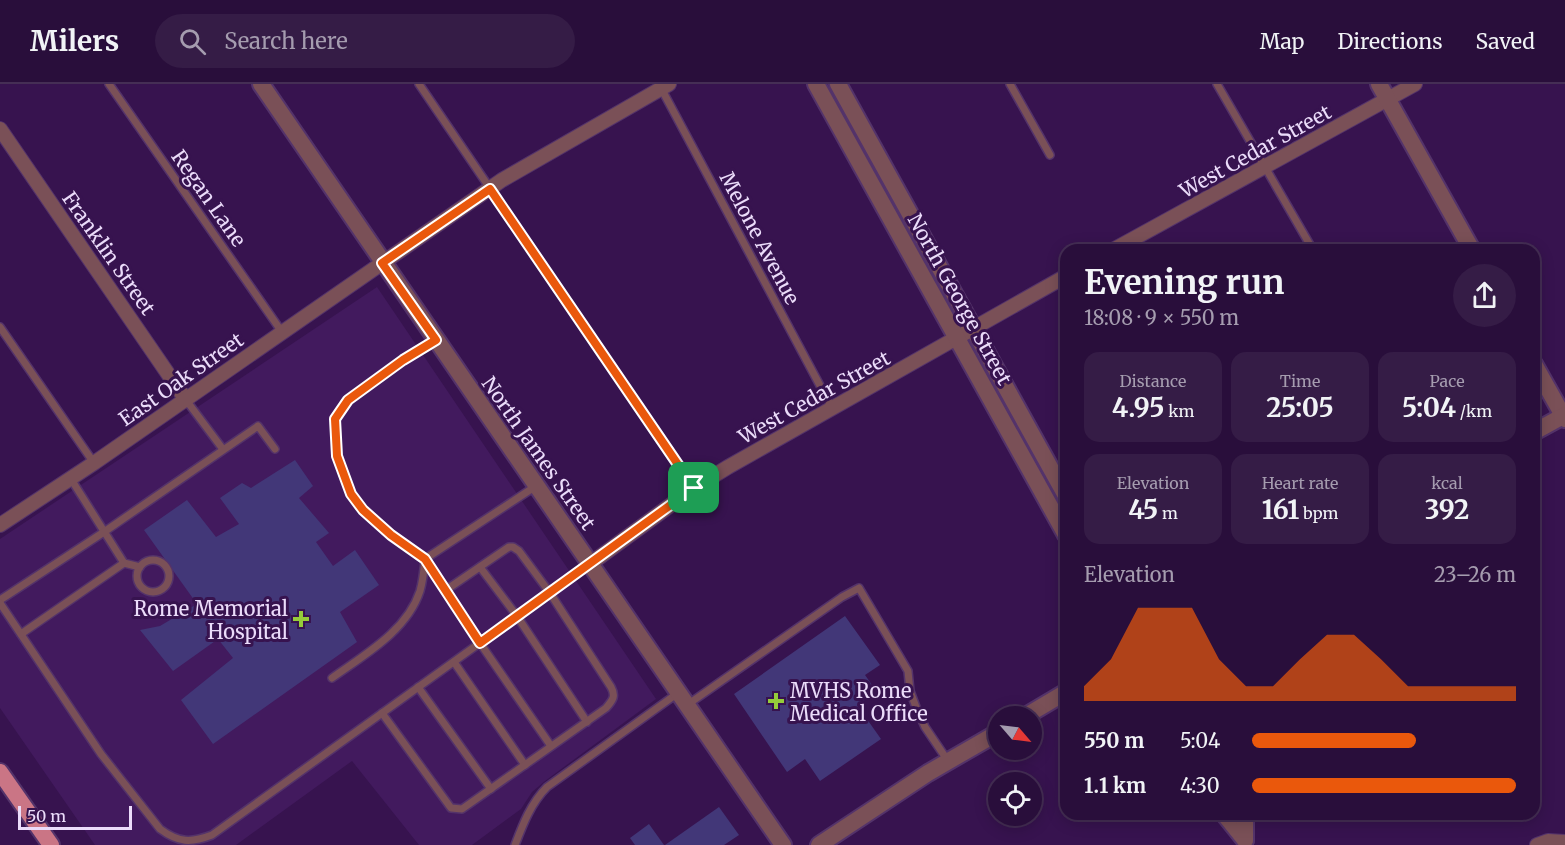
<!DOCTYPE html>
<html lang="en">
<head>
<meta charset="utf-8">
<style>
	body { margin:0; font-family:Merriweather,serif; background:#351c46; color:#f1f3f6; height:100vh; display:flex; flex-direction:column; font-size:22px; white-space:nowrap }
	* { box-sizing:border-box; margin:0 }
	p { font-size:20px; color:#a59caf }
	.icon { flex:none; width:33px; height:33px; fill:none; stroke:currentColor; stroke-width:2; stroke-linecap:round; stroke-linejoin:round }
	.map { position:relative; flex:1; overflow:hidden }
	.details { position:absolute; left:1060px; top:160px; width:480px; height:576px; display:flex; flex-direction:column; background:#290e3b; border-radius:18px; box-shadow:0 3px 15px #0003,0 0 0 2px #452e55 }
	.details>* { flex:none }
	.needle { width:39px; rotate:118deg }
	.tools { position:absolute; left:988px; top:622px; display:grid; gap:12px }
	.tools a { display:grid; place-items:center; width:54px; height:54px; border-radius:50%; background:#290e3b; box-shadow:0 3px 15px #0003,0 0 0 2px #452e55; font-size:30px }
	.scale { position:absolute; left:18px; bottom:15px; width:114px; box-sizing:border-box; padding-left:6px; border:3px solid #ebdcfa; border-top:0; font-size:16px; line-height:21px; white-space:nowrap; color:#ebdcfa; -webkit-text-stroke:4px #37134f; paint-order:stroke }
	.pin { position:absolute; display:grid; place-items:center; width:51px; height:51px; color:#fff; margin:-26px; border-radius:12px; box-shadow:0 3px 9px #0006 }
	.round { display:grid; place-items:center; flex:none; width:63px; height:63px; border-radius:32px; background:#351c46 }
	.overview { display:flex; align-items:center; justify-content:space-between; height:102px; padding:0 24px }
	h1 { font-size:33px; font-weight:700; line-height:45px }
	.stats { display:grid; grid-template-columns:repeat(3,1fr); gap:9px; height:102px; padding:6px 24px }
	.stats div { display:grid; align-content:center; border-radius:15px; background:#351c46; text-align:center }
	.stats b { font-size:26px; font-weight:700 }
	.stats small { font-size:16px; font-weight:400 }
	.stats p { font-size:16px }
	.chart { height:168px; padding:12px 24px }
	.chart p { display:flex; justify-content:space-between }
	.chart svg { width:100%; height:108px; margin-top:6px; fill:#ea580c; opacity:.7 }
	ul { padding:0 24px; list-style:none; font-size:20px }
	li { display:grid; grid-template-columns:96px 72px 1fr; align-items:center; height:45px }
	li i { height:15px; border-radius:8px; background:#ea580c }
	header { display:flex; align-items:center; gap:36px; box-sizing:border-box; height:84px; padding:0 30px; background:#290e3b; border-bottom:2px solid #452e55 }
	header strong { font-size:28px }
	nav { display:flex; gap:33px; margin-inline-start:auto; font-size:21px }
	.search { width:420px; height:54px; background:#351c46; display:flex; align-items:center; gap:15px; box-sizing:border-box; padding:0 21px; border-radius:33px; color:#a59caf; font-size:22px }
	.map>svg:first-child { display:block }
	.built { fill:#421a5e }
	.building { fill:#423778 }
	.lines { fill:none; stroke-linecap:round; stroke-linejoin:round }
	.service-casing { stroke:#54336a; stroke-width:10 }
	.minor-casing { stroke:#54336a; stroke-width:16 }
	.tertiary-casing { stroke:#54336a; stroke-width:20 }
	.primary-casing { stroke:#54336a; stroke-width:20 }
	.service { stroke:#7a5057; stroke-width:7 }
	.minor { stroke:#7a5057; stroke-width:14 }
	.tertiary { stroke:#7a5057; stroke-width:16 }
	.primary { stroke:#ca7585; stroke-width:16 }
	.route-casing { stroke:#fff; stroke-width:12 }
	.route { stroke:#ea580c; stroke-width:8 }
	.poi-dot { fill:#95cc3a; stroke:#37134f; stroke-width:2 }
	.labels { text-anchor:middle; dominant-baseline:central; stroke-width:6; stroke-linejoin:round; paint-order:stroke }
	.street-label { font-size:20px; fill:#ebdcfa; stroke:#37134f }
	.poi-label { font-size:20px; fill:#ebdcfa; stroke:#37134f; text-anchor:end }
</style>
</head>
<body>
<header>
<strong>Milers</strong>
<div class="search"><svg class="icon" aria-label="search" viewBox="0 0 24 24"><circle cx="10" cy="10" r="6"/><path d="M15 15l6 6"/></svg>Search here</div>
<nav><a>Map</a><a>Directions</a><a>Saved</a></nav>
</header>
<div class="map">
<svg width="1565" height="761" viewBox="0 0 1565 761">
	<rect width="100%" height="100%" fill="#37134f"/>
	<path class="built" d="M377 203 656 615 545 697 532 708 521 725 472 761H419L352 677 236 761H95L0 624V455Z"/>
	<g class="building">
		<path d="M295 376 313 402 299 414 329 449 316 458 333 482 355 466 379 501 340 528 357 558 213 660 181 616 233 574 218 555 173 587 140 546 160 542 197 520 144 446 187 416 216 453 239 440 220 414 242 399 251 404Z"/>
		<path d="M845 532 880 581 865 591 877 608 857 621 881 655 820 697 805 675 787 688 734 610Z"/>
		<path d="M719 723 739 751 724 761H665Z"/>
		<path d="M649 740 664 761H635L630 754Z"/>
	</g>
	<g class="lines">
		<g class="service-casing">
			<g id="service">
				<path d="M109 0 282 248"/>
				<path d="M419 0 694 404"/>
				<path d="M1010 0 1050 71"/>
				<path d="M1217 0 1313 166"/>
				<path d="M661 4 832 324"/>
				<path d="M0 243 94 379"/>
				<path d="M436 256 403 276 348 316 335 335 337 372 351 410 363 426 391 451 425 475 480 559 551 662"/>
				<path d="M186 316 222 364"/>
				<path d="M71 395 124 479 140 483"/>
				<circle cx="153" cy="492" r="16"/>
				<path d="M480 483 517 532 587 638"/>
				<path d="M0 516 104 448 258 342 275 365"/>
				<path d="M0 519 101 670 160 745C179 759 191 759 212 751L590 480"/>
				<path d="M21 550 124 479"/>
				<path d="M454 578 525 681"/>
				<path d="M332 594C364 571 407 547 420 507 423 497 424 486 425 475L536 402"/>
				<path d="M418 603 491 705"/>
				<path d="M687 621 842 513 859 504 908 587 910 607 916 623 925 643 948 677"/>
				<path d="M382 629 451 724 462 725 606 624C613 616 616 612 611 603L550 509 519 467 513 463H509L446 506"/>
				<path d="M515 761C523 740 531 719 547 703L678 609"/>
			</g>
		</g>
		<g class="minor-casing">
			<g id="minor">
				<path d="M0 45 186 316"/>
				<path d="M1113 166 1415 0"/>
				<path d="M0 441 94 379 502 96 669 0"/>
				<path d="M590 480 694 404 728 383 1066 192"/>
				<path d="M1537 761 1548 757 1565 758"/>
			</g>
		</g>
		<g class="tertiary-casing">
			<g id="tertiary">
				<path d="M261 0 783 761"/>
				<path d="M816 0 1066 451"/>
				<path d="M838 0 1066 412"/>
				<path d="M1379 0 1472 166"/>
				<path d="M1534 280 1565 335"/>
				<path d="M1534 348 1565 331"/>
				<path d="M1024 633 1066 608"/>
				<path d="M1224 730 1245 756"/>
				<path d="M1241 730 1245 738V756"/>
				<path d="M819 761 928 689 999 648"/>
			</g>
		</g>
		<g class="primary-casing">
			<path id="primary" d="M0 688 51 761"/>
		</g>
		<use href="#service" class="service"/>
		<use href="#minor" class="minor"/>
		<use href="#tertiary" class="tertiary"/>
		<use href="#primary" class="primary"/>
	</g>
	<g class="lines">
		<g class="route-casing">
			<path id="route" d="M490 105 694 404 480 559 425 475 391 451 363 426 351 410 337 372 335 335 348 316 403 276 436 256 382 179Z"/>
		</g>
		<use href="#route" class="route"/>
	</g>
	<g class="poi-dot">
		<path d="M298 526h6v6h6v6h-6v6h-6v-6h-6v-6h6z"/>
		<path d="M773 608h6v6h6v6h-6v6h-6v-6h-6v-6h6z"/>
	</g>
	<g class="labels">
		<g class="street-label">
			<text transform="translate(1255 67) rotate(-29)">West Cedar Street</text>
			<text transform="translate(209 114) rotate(55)">Regan Lane</text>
			<text transform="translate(760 154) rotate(62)">Melone Avenue</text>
			<text transform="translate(109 169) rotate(55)">Franklin Street</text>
			<text transform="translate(960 215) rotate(61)">North George Street</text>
			<text transform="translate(181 295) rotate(-35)">East Oak Street</text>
			<text transform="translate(814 313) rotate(-29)">West Cedar Street</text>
			<text transform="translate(539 369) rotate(55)">North James Street</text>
		</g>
		<g class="poi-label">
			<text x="288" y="524">Rome Memorial<tspan x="288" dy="23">Hospital</tspan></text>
			<text x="790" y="606" text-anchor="start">MVHS Rome<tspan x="790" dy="23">Medical Office</tspan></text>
		</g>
	</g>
</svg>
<div class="tools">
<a><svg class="needle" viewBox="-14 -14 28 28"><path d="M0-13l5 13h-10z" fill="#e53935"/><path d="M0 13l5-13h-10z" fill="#a59caf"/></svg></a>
<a><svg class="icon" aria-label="locate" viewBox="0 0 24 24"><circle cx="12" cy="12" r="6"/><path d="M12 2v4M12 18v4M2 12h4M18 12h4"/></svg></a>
</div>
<div class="scale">50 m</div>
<div class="pin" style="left:694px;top:404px;background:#1e9e55"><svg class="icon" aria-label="arrive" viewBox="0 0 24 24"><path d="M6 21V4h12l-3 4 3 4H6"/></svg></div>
<section class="details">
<div class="overview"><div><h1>Evening run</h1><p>18:08 · 9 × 550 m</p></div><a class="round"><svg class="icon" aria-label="share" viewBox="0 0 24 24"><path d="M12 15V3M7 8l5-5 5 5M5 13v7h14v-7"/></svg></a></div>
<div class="stats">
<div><p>Distance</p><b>4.95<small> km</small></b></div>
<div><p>Time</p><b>25:05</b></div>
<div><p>Pace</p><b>5:04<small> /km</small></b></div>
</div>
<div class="stats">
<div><p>Elevation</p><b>45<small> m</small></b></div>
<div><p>Heart rate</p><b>161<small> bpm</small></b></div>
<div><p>kcal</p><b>392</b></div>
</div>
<div class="chart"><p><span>Elevation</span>23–26 m</p>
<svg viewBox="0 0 160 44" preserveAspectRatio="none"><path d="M0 44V38L10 27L20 6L30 6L40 6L50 27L60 38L70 38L80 27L90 17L100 17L110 27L120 38L130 38L140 38L150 38L160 38V44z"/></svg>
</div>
<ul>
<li><b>550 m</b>5:04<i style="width:62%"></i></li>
<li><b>1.1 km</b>4:30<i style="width:100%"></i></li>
</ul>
</section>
</div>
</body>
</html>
